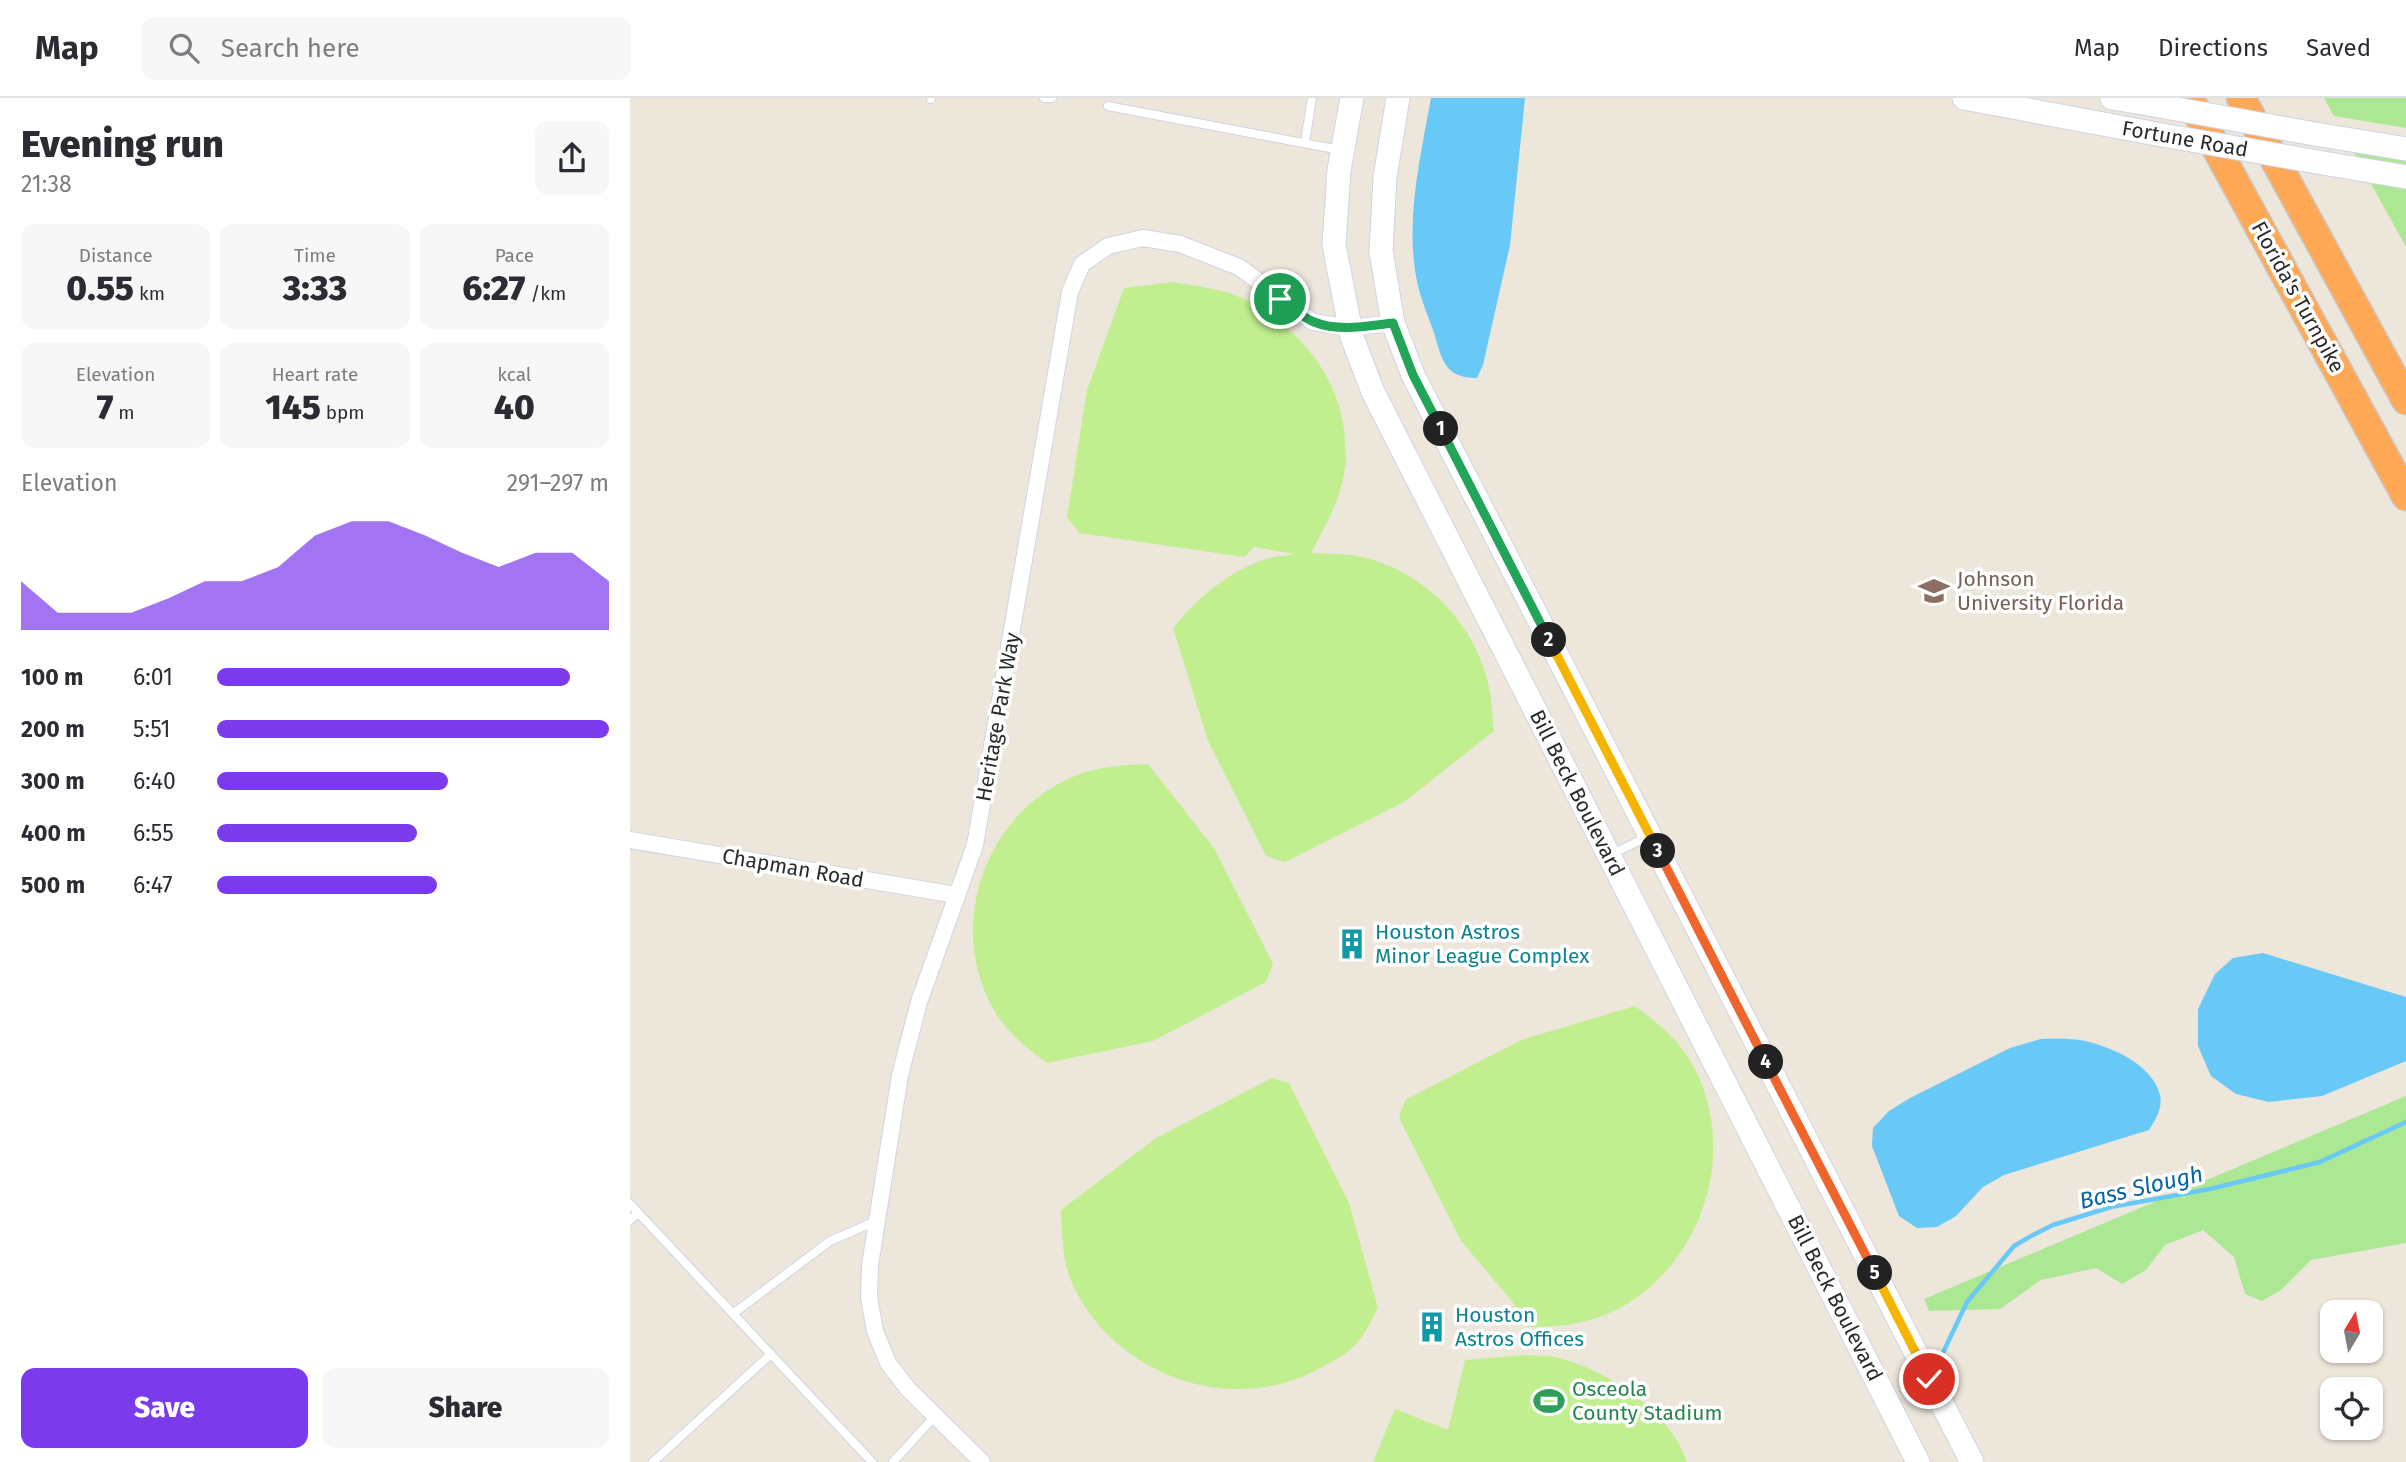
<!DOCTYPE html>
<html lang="en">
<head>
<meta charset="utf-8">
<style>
	body { margin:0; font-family:"Fira Sans",sans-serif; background:#f7f7f7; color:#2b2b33; height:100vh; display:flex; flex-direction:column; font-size:26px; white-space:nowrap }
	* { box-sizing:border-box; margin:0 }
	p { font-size:23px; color:#7c7c81 }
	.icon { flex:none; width:38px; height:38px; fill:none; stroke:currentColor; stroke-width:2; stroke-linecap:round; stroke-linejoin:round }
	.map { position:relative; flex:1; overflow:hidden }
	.sheet { display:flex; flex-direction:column; background:#fff; width:630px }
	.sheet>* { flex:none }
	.needle { width:46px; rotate:10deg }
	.buttons { position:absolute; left:1690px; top:1202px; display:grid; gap:14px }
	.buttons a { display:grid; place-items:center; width:63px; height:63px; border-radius:14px; background:#fff; box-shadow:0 2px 5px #0004; font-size:35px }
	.pin { position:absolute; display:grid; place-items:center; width:60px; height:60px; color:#fff; margin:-30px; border:4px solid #fff; border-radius:50%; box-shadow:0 2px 7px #0007 }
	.km { position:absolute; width:35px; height:35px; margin:-18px; border-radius:50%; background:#222; color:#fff; font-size:19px; line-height:35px; text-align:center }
	.round { display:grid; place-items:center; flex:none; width:74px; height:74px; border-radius:14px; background:#f7f7f7 }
	.summary { display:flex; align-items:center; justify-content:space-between; height:119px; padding:0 21px }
	h1 { font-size:38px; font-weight:800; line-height:52px }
	.stats { display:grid; grid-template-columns:repeat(3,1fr); gap:10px; height:119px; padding:7px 21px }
	.stats div { display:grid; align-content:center; border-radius:14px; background:#f7f7f7; text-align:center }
	.stats b { font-size:35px; font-weight:800 }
	.stats small { font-size:19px; font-weight:400 }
	.stats p { font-size:19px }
	.chart { height:196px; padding:14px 21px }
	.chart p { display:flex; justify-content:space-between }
	.chart svg { width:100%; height:126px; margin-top:7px; fill:#7c3aed; opacity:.7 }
	.primary-button { display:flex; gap:14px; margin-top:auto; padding:14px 21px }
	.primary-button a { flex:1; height:80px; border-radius:14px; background:#7c3aed; color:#fff; font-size:28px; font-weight:800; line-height:80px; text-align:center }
	.primary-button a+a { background:#f7f7f7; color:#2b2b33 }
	ul { padding:0 21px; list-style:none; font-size:23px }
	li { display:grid; grid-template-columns:112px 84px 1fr; align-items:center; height:52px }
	li i { height:18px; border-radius:9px; background:#7c3aed }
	header { display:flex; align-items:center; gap:42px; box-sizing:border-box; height:98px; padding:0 35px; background:#fff; border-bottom:2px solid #e1e1e2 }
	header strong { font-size:33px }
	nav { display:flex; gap:38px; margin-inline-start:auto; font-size:24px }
	.search { width:490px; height:63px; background:#f7f7f7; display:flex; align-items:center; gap:18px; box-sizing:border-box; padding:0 24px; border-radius:14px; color:#7c7c81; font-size:26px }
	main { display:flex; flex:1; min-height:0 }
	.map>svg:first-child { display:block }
	.green { fill:#ace794 }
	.pitch { fill:#c1ef8f }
	.water { fill:#68c8f6 }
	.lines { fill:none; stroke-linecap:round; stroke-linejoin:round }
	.stream { stroke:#68c8f6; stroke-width:4.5 }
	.lane-casing { stroke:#d0d3e4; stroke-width:10 }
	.street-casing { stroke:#d0d3e4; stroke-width:18 }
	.secondary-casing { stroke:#d0d3e4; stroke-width:25 }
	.highway-casing { stroke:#c8c8c8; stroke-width:31 }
	.lane { stroke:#fff; stroke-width:8 }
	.street { stroke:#fff; stroke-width:16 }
	.secondary { stroke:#fff; stroke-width:23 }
	.highway { stroke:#ffa855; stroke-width:28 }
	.secondary-bridge-casing { stroke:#d0d3e4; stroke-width:25; stroke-linecap:butt }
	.secondary-bridge { stroke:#fff; stroke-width:23 }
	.split-1-casing { stroke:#fff; stroke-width:14 }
	.split-2-casing { stroke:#fff; stroke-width:14 }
	.split-3-casing { stroke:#fff; stroke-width:14 }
	.split-4-casing { stroke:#fff; stroke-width:14 }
	.split-5-casing { stroke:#fff; stroke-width:14 }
	.split-6-casing { stroke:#fff; stroke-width:14 }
	.split-1 { stroke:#22a559; stroke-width:9 }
	.split-2 { stroke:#22a559; stroke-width:9 }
	.split-3 { stroke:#f5b400; stroke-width:9 }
	.split-4 { stroke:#f0652b; stroke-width:9 }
	.split-5 { stroke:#f0652b; stroke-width:9 }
	.split-6 { stroke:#f5b400; stroke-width:9 }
	.labels { text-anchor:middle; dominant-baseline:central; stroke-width:7; stroke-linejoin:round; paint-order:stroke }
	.street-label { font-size:21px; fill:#2a2a2a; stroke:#fff }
	.education-label { font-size:21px; fill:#785e54; stroke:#fff; text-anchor:start }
	.culture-label { font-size:21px; fill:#0d838f; stroke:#fff; text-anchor:start }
	.leisure-label { font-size:21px; fill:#27864d; stroke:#fff; text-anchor:start }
	.water-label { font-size:23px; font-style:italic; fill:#0564a3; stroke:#fff }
</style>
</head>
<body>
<header>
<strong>Map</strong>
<div class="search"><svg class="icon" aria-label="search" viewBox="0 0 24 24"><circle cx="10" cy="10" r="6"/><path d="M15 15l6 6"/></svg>Search here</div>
<nav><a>Map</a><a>Directions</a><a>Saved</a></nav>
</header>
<main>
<section class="sheet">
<div class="summary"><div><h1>Evening run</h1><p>21:38</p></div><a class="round"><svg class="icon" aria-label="share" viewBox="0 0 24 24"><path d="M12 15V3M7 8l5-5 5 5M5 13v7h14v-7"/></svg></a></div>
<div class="stats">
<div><p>Distance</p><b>0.55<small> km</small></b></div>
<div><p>Time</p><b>3:33</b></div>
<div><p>Pace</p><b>6:27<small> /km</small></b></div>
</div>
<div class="stats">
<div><p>Elevation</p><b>7<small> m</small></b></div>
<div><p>Heart rate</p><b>145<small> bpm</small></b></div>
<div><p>kcal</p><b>40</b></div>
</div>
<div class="chart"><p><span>Elevation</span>291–297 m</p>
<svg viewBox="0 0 160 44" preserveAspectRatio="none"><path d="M0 44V27L10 38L20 38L30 38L40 33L50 27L60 27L70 22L80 11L90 6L100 6L110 11L120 17L130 22L140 17L150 17L160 27V44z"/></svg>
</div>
<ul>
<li><b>100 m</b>6:01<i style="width:90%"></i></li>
<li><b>200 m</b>5:51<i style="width:100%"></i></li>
<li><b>300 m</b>6:40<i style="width:59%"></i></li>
<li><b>400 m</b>6:55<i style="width:51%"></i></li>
<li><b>500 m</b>6:47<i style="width:56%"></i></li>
</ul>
<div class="primary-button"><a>Save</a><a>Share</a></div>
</section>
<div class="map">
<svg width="1776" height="1364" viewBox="0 0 1776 1364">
	<rect width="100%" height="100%" fill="#ede6db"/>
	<g class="green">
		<path d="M1694 0H1776V30L1704 18Z"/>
		<path d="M1722 52 1776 61V70L1728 62Z"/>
		<path d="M1739 82 1776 89V149Z"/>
		<path d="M1776 998V1145L1681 1162 1651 1192 1632 1203 1615 1196 1604 1159 1573 1132 1535 1147 1516 1172 1492 1186 1466 1170 1411 1182 1370 1211 1299 1213 1294 1201Z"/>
	</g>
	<g class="pitch">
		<path d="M543 184C567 188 594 191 616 202 670 230 713 282 715 344 715 353 717 363 715 371 710 403 696 427 681 455 701 456 721 455 740 461 798 478 844 526 858 585 862 600 862 617 864 633L774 704 655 764 636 758 578 643 543 530C568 499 600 472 639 460 647 458 657 458 665 456L624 449 614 459 449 435 437 419 457 292 494 190Z"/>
		<path d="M518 666 584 750 643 866 636 884 523 943 417 965C398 951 380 937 367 917 313 832 354 711 450 676 473 668 494 667 518 666Z"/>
		<path d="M1005 908C1025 923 1044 938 1058 959 1115 1049 1071 1180 972 1218 949 1227 924 1229 899 1229L881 1202 831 1143 769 1020 775 1002 891 942Z"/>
		<path d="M642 980 659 985 719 1105 748 1210C742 1220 737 1233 729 1242 720 1255 704 1263 690 1270 602 1320 483 1277 442 1185 432 1162 432 1136 431 1112L526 1040Z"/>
		<path d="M895 1257C907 1258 921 1257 933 1261 981 1275 1041 1314 1057 1364H743L765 1311 818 1332 835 1262Z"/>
	</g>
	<g class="water">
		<path d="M801 0H895L880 147 853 267 847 280C814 280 812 261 804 235 799 220 792 204 788 188 774 127 790 61 801 0Z"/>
		<path d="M1633 855 1776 899V963L1692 998 1639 1004 1606 996 1581 978 1568 948V911L1585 876 1603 860Z"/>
		<path d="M1411 941C1425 941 1441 940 1455 943 1482 949 1523 967 1530 997 1533 1011 1525 1022 1519 1032L1374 1077 1353 1089 1326 1118 1307 1129 1287 1130 1269 1118 1242 1048 1243 1030 1259 1013 1280 1000 1380 950Z"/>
	</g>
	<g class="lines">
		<path class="stream" d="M1310 1261 1337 1204 1384 1148 1403 1137 1423 1127 1481 1109 1580 1091 1690 1064 1776 1024"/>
		<g class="lane-casing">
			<g id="lane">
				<path d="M414 0H422"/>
				<path d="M301 1V0"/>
				<path d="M478 8 710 52"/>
				<path d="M675 44 682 0"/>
				<path d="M982 756 1017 739"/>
				<path d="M0 1106 242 1364"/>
				<path d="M0 1122 8 1115"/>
				<path d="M104 1215 200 1143 246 1123"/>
				<path d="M23 1364 141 1256"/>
				<path d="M263 1364 305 1318"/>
			</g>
		</g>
		<g class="street-casing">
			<g id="street">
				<path d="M0 742 326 797"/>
				<path d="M352 1364 278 1291 258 1265 245 1233 239 1199 240 1167 270 977 289 904 345 747 440 194 452 166 478 148 513 140 550 146 609 169 683 224 720 230 763 225"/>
			</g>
		</g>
		<g class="secondary-casing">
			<g id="secondary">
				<path d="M722 0 709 72 704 147 722 239 743 294 1288 1364"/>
				<path d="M768 0 755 79 751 153 763 225 783 277 1342 1364"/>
				<path d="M1334 0 1532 37"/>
				<path d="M1482 0 1513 5"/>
				<path d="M1685 36 1776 51"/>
				<path d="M1699 66 1776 79"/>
			</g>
		</g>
		<g class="highway-casing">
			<g id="highway">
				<path d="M1559 0 1776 398"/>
				<path d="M1611 0 1776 302"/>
			</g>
		</g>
		<use href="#lane" class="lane"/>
		<use href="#street" class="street"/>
		<use href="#secondary" class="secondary"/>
		<use href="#highway" class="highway"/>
		<g class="secondary-bridge-casing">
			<g id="secondary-bridge">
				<path d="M1513 5 1685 36"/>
				<path d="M1532 37 1699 66"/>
			</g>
		</g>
		<use href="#secondary-bridge" class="secondary-bridge"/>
	</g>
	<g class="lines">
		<g class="split-1-casing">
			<path id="split-1" d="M650 201C661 209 672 219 684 224 709 234 737 228 763 225L783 277 811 331"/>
		</g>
		<g class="split-2-casing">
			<path id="split-2" d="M811 331 919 542"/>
		</g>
		<g class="split-3-casing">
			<path id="split-3" d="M919 542 1028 753"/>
		</g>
		<g class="split-4-casing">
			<path id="split-4" d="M1028 753 1136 964"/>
		</g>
		<g class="split-5-casing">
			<path id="split-5" d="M1136 964 1245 1175"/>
		</g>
		<g class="split-6-casing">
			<path id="split-6" d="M1245 1175 1299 1281"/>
		</g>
		<use href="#split-1" class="split-1"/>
		<use href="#split-2" class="split-2"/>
		<use href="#split-3" class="split-3"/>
		<use href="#split-4" class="split-4"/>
		<use href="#split-5" class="split-5"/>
		<use href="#split-6" class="split-6"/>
	</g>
	<defs>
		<g id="university-bare" transform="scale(2.415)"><path d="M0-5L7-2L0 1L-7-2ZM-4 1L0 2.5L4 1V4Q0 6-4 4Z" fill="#8d6e63" stroke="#fff" stroke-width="2.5" paint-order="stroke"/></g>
		<g id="building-bare" transform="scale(2.415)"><path d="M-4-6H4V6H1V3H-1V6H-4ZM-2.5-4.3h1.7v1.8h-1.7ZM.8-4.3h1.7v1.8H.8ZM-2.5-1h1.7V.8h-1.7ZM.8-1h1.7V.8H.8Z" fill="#0f9aa8" stroke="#fff" stroke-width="2.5" paint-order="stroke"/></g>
		<g id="stadium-bare" transform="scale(2.415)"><path d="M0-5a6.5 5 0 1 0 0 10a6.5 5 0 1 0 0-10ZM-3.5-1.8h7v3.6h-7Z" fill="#2e9e5b" stroke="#fff" stroke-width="2.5" paint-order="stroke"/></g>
	</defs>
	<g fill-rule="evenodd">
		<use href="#university-bare" x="1304" y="493"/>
		<use href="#building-bare" x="722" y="846"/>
		<use href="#building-bare" x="802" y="1229"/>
		<use href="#stadium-bare" x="919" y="1303"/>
	</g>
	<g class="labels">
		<g class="street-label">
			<text transform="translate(1555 41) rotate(10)">Fortune Road</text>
			<text transform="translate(1668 199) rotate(61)">Florida's Turnpike</text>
			<text transform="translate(368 619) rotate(-80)">Heritage Park Way</text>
			<text transform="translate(947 695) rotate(63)">Bill Beck Boulevard</text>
			<text transform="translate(163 770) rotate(10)">Chapman Road</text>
			<text transform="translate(1205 1200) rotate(63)">Bill Beck Boulevard</text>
		</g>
		<g class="education-label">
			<text x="1327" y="481">Johnson<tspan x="1327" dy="24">University Florida</tspan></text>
		</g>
		<g class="culture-label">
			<text x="745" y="834">Houston Astros<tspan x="745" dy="24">Minor League Complex</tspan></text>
			<text x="825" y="1217">Houston<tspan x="825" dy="24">Astros Offices</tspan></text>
		</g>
		<g class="leisure-label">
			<text x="942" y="1291">Osceola<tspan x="942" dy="24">County Stadium</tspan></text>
		</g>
		<g class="water-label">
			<text transform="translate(1511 1089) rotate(-13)">Bass Slough</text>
		</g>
	</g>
</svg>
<div class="buttons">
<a><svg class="needle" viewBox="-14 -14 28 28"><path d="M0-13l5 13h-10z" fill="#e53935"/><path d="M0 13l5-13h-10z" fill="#7c7c81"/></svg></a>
<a><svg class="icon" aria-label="locate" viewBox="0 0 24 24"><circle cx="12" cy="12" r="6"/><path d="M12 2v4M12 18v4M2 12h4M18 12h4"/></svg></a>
</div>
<div class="pin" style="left:650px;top:201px;background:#1e9e55"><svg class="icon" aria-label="arrive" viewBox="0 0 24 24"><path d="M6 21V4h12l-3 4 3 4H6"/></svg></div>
<div class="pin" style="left:1299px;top:1281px;background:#d93025"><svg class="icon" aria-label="check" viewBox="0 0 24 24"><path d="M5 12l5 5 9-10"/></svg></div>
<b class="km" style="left:811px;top:331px">1</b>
<b class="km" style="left:919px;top:542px">2</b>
<b class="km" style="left:1028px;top:753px">3</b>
<b class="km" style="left:1136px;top:964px">4</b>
<b class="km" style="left:1245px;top:1175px">5</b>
</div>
</main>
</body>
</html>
